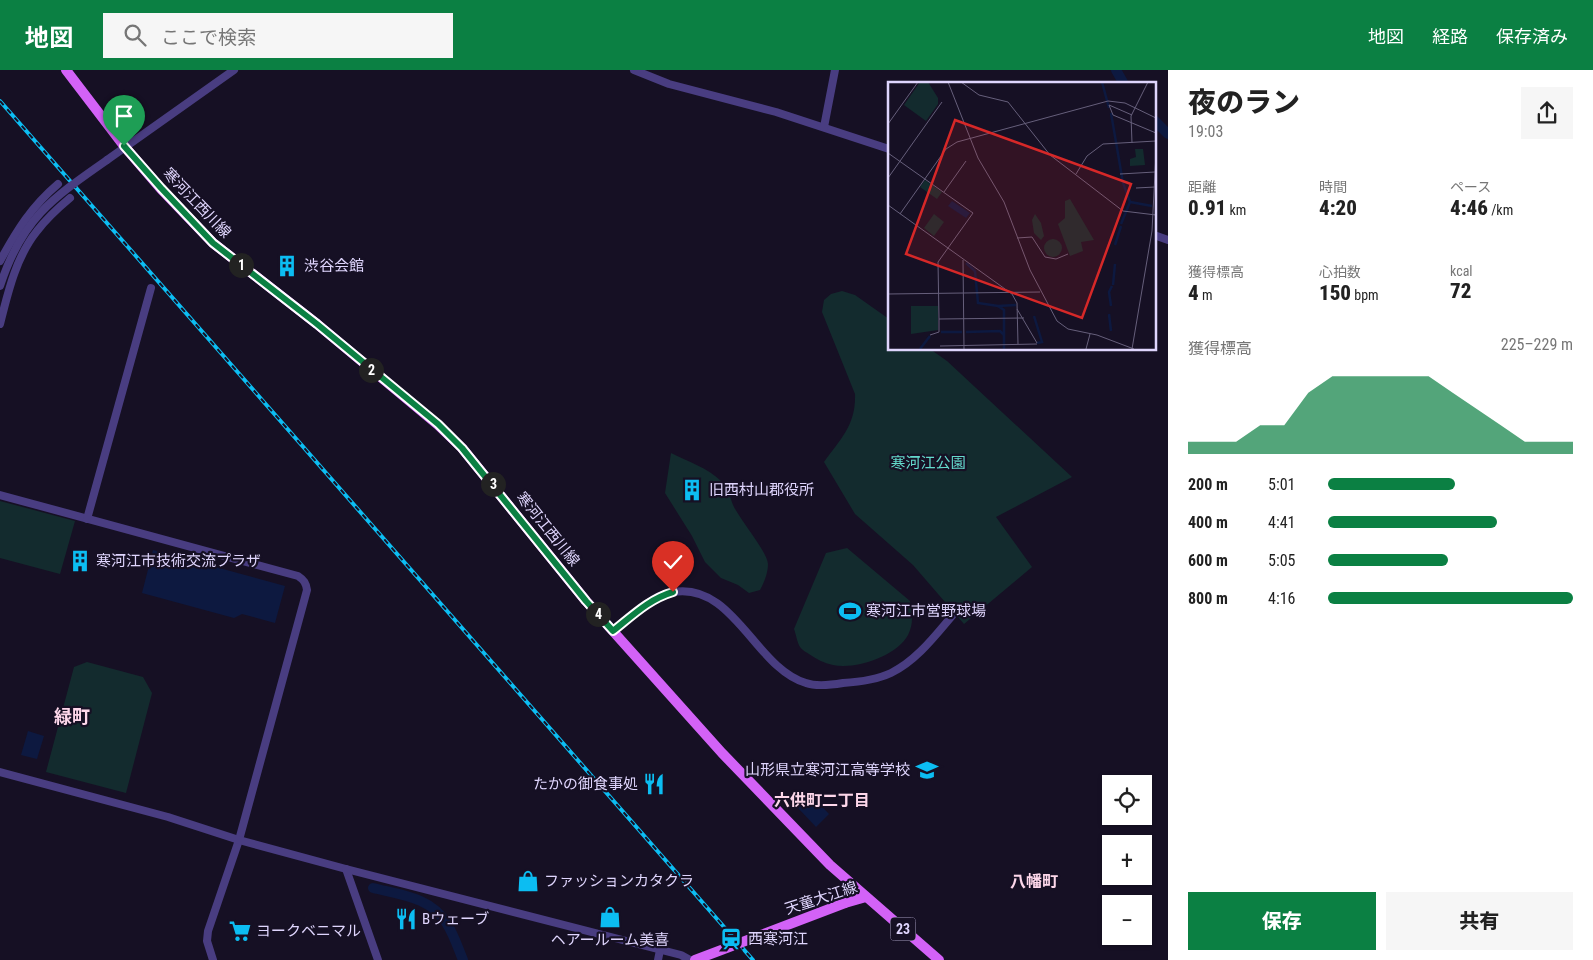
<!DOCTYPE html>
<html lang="ja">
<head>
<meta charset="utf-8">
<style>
	body { margin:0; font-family:"Roboto Condensed","Noto Sans JP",sans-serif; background:#f6f6f6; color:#222; height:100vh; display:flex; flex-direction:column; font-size:19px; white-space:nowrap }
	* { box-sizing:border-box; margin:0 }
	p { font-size:16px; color:#767676 }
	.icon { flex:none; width:28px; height:28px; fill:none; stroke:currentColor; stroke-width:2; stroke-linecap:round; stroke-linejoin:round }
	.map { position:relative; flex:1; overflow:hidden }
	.details { display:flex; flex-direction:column; background:#fff; width:425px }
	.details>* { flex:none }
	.fabs { position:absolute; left:1102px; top:705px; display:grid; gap:10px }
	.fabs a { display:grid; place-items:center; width:50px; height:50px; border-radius:0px; background:#fff; box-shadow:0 1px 4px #0004; font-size:25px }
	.pin { position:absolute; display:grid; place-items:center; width:42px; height:42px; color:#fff; margin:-51px -21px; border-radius:50% 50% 50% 0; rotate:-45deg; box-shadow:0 0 5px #0007 }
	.pin .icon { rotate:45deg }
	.km { position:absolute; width:25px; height:25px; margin:-12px; border-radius:50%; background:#222; color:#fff; font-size:14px; line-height:25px; text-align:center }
	.round { display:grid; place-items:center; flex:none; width:52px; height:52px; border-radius:0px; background:#f6f6f6 }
	.head { display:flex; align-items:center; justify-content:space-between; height:85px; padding:0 20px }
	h1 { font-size:28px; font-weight:800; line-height:38px }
	.metrics { display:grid; grid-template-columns:repeat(3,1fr); gap:8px; height:85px; padding:5px 20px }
	.metrics div { display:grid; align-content:center }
	.metrics b { font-size:21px; font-weight:800 }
	.metrics small { font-size:14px; font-weight:400 }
	.metrics p { font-size:14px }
	.chart { height:140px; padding:10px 20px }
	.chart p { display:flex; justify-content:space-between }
	.chart svg { width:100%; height:90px; margin-top:5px; fill:#0b8043; opacity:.7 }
	.primary-button { display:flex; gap:10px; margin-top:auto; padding:10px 20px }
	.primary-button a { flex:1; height:58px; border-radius:0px; background:#0b8043; color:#fff; font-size:20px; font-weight:800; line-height:58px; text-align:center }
	.primary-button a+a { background:#f6f6f6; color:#222 }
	ul { padding:0 20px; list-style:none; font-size:16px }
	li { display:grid; grid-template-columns:80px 60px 1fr; align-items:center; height:38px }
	li i { height:12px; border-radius:6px; background:#0b8043 }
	header { display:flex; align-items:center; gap:30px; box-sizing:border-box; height:70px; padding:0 25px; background:#0b8043; color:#fff }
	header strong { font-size:24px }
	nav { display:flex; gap:28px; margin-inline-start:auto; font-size:18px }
	.search { width:350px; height:45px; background:#f6f6f6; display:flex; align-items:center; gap:12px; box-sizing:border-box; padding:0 18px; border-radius:0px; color:#767676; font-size:19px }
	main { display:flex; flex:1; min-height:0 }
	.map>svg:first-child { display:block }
	.green { fill:#132b2e }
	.water { fill:#0d1940 }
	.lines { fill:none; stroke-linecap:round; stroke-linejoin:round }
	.river { stroke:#0d1940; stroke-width:10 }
	.minor { stroke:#493d81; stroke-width:8 }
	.major { stroke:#d362f7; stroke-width:10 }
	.rail-casing { stroke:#0cbdf2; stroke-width:4 }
	.rail { stroke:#161024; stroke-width:2; stroke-dasharray:5.5; stroke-linecap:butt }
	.minor-bridge { stroke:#493d81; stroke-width:8 }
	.major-bridge { stroke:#d362f7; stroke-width:10 }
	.route-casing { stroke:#fff; stroke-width:10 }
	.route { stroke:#0b8043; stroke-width:6 }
	.labels { text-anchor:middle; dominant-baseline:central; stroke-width:4.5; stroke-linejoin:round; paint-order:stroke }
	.shield { fill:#161024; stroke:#a39abc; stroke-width:1 }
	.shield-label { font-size:14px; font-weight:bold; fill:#dfd5fd }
	.street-label { font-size:15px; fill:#dfd5fd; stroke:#161024 }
	.poi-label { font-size:15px; fill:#dfd5fd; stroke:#161024; text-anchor:start }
	.park-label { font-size:15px; fill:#64dacc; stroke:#161024 }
	.neighbourhood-label { font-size:16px; font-weight:bold; fill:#fdd7ea; stroke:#161024 }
	.quarter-label { font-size:18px; font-weight:bold; fill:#fdd7ea; stroke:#161024 }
	.inset-river { fill:none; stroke:#0d1940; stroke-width:2.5 }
	.inset-road { fill:none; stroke:#665f7b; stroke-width:1 }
	.view { fill:#d62828; fill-opacity:0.15; stroke:#d62828; stroke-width:2.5 }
	.inset-edge { fill:none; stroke:#dfd5fd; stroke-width:2.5 }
</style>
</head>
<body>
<header>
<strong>地図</strong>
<div class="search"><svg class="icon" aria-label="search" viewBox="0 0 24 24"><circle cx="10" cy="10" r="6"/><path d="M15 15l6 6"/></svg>ここで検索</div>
<nav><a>地図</a><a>経路</a><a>保存済み</a></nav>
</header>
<main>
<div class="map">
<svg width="1168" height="890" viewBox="0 0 1168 890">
	<rect width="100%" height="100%" fill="#161024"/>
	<g class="green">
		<path d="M842 221 855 225 889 249V279H930L947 291 1072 407 996 447 1032 497 964 554 913 495 855 444 824 392C841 368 856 355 855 324L822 242 824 230 831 224Z"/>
		<path d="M671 383C687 391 708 398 721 411 728 417 730 427 733 435 740 450 767 481 768 494 768 503 764 513 760 520L749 523 738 515 721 508 705 492 692 466 665 423Z"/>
		<path d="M0 431 75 451 60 504 0 488Z"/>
		<path d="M847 478 910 531C912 543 914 553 908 565 897 586 855 600 833 595 824 593 816 589 809 584 806 582 802 580 800 577 797 572 796 564 794 559L826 483Z"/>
		<path d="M87 592 143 607 152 623 126 723 46 702 74 597Z"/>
	</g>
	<g class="water">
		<path d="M153 480 285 516 275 553 242 544 234 548 142 523Z"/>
		<path d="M28 661 44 666 37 689 21 685Z"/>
		<path d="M812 726 829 744 816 757 798 738Z"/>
	</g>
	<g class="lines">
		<g class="river">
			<path d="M1116 0 1124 14"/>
			<path d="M1154 50 1168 64"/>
			<path d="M373 818C401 825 431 827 447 854 454 865 458 878 463 890"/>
		</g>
		<g class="minor">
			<path d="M634 0 669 14 776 42 889 79"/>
			<path d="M824 57 835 0"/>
			<path d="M107 90 234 0"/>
			<path d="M1154 165 1168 170"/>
			<path d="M0 191C17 160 31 137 58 114"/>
			<path d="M0 254C8 222 16 187 37 161 47 148 58 138 70 128"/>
			<path d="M0 425 298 506C304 510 306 513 307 520L239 770 208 861 207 871 213 890"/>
			<path d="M87 449 151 218"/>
			<path d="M613 561C631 547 650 526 673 522 734 512 755 598 806 613 817 617 831 615 843 613 859 612 876 610 891 603 916 591 935 566 952 546"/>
			<path d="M0 702 168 747 239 770 346 799 681 885 690 890"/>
			<path d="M346 799 378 890"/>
			<path d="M658 890 660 880"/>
		</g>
		<g class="major">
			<path d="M66 0 124 76 161 119 213 173 317 254 438 355 462 378 586 531 722 683 830 795 939 890"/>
			<path d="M845 833 866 827"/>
		</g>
		<g class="rail-casing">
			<path id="rail" d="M0 31 753 890"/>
		</g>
		<use href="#rail" class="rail"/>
		<path class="minor-bridge" d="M0 216C22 149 51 129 107 90"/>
		<path class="major-bridge" d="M695 890 845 833"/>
	</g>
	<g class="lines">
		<g class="route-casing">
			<path id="route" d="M124 76 161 118 213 173 317 254 438 354 462 378 586 531 613 561C632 546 649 529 673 522"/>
		</g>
		<use href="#route" class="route"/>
	</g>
	<defs>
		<g id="building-bare" transform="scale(1.725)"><path d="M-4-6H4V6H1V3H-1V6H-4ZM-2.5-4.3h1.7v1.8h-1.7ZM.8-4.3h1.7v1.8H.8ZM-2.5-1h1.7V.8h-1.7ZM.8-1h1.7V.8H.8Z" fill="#0cbdf2" stroke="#161024" stroke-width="2.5" paint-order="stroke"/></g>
		<g id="stadium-bare" transform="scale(1.725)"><path d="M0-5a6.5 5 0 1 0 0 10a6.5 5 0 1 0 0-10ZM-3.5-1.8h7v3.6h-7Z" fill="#0cbdf2" stroke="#161024" stroke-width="2.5" paint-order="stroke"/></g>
		<g id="school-bare" transform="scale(1.725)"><path d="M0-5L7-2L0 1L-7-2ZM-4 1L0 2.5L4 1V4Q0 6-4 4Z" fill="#0cbdf2" stroke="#161024" stroke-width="2.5" paint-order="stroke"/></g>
		<g id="restaurant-bare" transform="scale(1.725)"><path d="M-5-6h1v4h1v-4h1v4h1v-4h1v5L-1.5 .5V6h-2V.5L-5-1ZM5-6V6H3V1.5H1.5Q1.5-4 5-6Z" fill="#0cbdf2" stroke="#161024" stroke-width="2.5" paint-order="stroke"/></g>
		<g id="shop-bare" transform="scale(1.725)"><path d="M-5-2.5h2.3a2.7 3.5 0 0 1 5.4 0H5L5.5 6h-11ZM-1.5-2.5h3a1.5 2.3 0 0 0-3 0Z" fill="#0cbdf2" stroke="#161024" stroke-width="2.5" paint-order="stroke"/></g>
		<g id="supermarket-bare" transform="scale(1.725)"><path d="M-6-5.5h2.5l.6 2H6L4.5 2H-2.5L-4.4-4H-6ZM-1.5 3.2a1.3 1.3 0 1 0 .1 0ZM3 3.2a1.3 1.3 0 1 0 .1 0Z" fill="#0cbdf2" stroke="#161024" stroke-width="2.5" paint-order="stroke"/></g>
		<g id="station-bare" transform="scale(1.725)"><path d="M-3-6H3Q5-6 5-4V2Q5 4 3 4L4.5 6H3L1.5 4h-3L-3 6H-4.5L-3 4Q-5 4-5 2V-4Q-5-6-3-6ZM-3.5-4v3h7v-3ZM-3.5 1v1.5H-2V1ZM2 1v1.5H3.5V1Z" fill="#0cbdf2" stroke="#161024" stroke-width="2.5" paint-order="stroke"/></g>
	</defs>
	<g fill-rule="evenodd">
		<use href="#building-bare" x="287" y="196"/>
		<use href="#building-bare" x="692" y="420"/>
		<use href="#building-bare" x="80" y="491"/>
		<use href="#stadium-bare" x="850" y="541"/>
		<use href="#school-bare" x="927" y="700"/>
		<use href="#restaurant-bare" x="654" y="714"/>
		<use href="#shop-bare" x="528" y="811"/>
		<use href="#shop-bare" x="610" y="847"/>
		<use href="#restaurant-bare" x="406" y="849"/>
		<use href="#supermarket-bare" x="240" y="861"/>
		<use href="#station-bare" x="731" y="869"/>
	</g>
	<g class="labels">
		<rect class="shield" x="890.5" y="847.5" width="25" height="23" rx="4"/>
		<g class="shield-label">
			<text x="903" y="859">23</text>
		</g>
		<g class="street-label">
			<text transform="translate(197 133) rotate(46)">寒河江西川線</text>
			<text transform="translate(548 459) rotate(51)">寒河江西川線</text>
			<text transform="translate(821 828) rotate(-18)">天童大江線</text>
		</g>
		<g class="poi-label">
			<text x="304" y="196">渋谷会館</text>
			<text x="709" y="420">旧西村山郡役所</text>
			<text x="96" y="491">寒河江市技術交流プラザ</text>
			<text x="866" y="541">寒河江市営野球場</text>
			<text x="910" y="700" text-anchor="end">山形県立寒河江高等学校</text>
			<text x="638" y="714" text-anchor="end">たかの御食事処</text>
			<text x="544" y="811">ファッションカタクラ</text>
			<text x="422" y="849">Bウェーブ</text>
			<text x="256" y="861">ヨークベニマル</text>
			<text x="748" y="869">西寒河江</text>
			<text x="610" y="870" text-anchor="middle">ヘアールーム美喜</text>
		</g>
		<g class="park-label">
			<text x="928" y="393">寒河江公園</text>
		</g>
		<g class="neighbourhood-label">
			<text x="822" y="730">六供町二丁目</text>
			<text x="1034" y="811">八幡町</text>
		</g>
		<g class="quarter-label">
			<text x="72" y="646">緑町</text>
		</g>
	</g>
	<g transform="translate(888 12)">
		<rect width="268" height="268" fill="#161024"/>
		<path d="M32 0H40L50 16V22L38 39 16 23ZM247 67H255L257 83 242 84V77L248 75ZM37 98 54 110 49 117 32 105ZM182 117 206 158 193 160 195 169 182 174 170 142 177 136V119ZM46 132 56 140 46 154 36 146ZM147 132 153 141 156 154 153 158 146 151 144 138ZM156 166a9 9 0 1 1 18 0a9 9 0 1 1-18 0ZM23 224H50V248L23 252Z" fill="#132b2e"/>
		<path d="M64 119 82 131 78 136 60 124Z" fill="#0d1940"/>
		<path class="inset-river" d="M214 0 221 26M223 31 235 101 242 120M233 142 242 120 264 124M227 163 233 144M78 181 87 189 90 221 110 224 116 228V267M225 203 227 182M110 224 128 223M223 224 221 210 224 204M221 232 223 249M146 234 154 260 149 261M53 250H74M78 250 112 249 116 253M32 267 42 254"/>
		<path class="inset-road" d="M60 0 90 76 116 120 142 188 169 239 180 247 209 253 246 267M73 0 91 13 120 20 162 73 235 129 268 133M244 33 221 23 225 33 268 51M0 42 30 0M244 61 243 34 260 0M0 71 85 131 50 180 51 237 136 236M188 92 199 74 215 62 268 59M232 92 267 90M0 96 54 20M248 106 267 105M56 110 78 79M0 123 124 212 129 221 130 262M12 132 58 67 69 60 220 19 237 21 268 36M129 156 144 155 157 175 168 177 180 172M75 178 76 267M0 212 152 210M129 227 149 261M42 253 51 250V237M52 264 149 262M198 267 202 252M244 267 264 149 268 71"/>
		<path class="view" d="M67 38 243 102 194 236 18 172Z"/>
		<rect width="268" height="268" class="inset-edge"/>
	</g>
</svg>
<div class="fabs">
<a><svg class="icon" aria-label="locate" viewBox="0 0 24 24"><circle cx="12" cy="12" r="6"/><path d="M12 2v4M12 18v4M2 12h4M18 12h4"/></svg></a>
<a>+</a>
<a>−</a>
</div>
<div class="pin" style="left:124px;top:76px;background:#1e9e55"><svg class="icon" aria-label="arrive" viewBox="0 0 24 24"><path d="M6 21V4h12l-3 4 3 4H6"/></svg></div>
<div class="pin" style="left:673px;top:522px;background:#d93025"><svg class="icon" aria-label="check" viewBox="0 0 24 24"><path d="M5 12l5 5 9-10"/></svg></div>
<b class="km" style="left:241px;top:195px">1</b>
<b class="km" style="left:371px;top:300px">2</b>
<b class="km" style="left:493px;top:414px">3</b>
<b class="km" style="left:598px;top:544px">4</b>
</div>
<section class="details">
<div class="head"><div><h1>夜のラン</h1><p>19:03</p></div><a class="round"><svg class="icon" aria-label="share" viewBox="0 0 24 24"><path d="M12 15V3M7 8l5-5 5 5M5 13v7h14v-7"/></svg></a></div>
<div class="metrics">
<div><p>距離</p><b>0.91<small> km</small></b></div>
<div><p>時間</p><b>4:20</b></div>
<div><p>ペース</p><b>4:46<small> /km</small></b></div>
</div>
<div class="metrics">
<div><p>獲得標高</p><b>4<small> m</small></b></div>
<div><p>心拍数</p><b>150<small> bpm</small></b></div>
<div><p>kcal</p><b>72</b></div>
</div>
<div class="chart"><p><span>獲得標高</span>225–229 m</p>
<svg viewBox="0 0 160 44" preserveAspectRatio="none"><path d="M0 44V38L10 38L20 38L30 30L40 30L50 14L60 6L70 6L80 6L90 6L100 6L110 14L120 22L130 30L140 38L150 38L160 38V44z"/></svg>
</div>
<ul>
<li><b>200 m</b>5:01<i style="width:52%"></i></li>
<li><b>400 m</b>4:41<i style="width:69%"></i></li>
<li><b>600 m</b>5:05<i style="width:49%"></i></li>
<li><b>800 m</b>4:16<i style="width:100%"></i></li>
</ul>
<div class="primary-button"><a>保存</a><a>共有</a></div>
</section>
</main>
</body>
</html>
